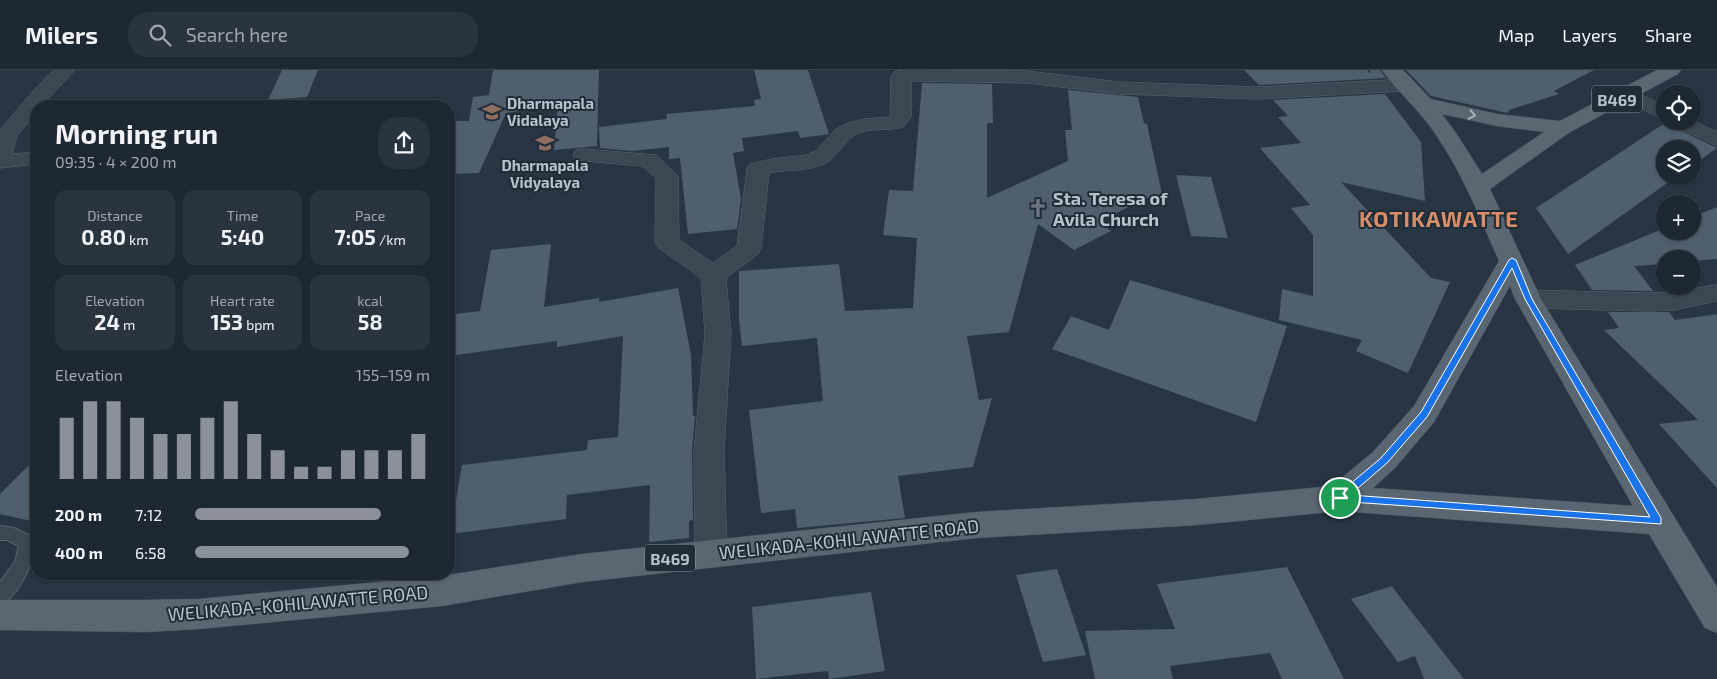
<!DOCTYPE html>
<html lang="en">
<head>
<meta charset="utf-8">
<style>
	body { margin:0; font-family:"Exo 2",sans-serif; background:#2a343e; color:#f1f3f6; height:100vh; display:flex; flex-direction:column; font-size:19px; white-space:nowrap }
	* { box-sizing:border-box; margin:0 }
	p { font-size:16px; color:#a0a6ac }
	.icon { flex:none; width:28px; height:28px; fill:none; stroke:currentColor; stroke-width:2; stroke-linecap:round; stroke-linejoin:round }
	.map { position:relative; flex:1; overflow:hidden }
	.drawer { position:absolute; left:30px; top:30px; width:425px; height:480px; display:flex; flex-direction:column; background:#1d2832; border-radius:20px; box-shadow:0 1px 4px #0004,0 0 0 1px #3b444d }
	.drawer>* { flex:none }
	.buttons { position:absolute; left:1656px; top:15px; display:grid; gap:10px }
	.buttons a { display:grid; place-items:center; width:45px; height:45px; border-radius:50%; background:#1d2832; box-shadow:0 1px 4px #0004,0 0 0 1px #3b444d; font-size:25px }
	.pin { position:absolute; display:grid; place-items:center; width:42px; height:42px; color:#fff; margin:-21px; border:2px solid #fff; border-radius:50%; box-shadow:0 1px 5px #0007 }
	.round { display:grid; place-items:center; flex:none; width:52px; height:52px; border-radius:20px; background:#2a343e }
	.summary { display:flex; align-items:center; justify-content:space-between; height:85px; padding:0 25px }
	h1 { font-size:28px; font-weight:700; line-height:38px }
	.metrics { display:grid; grid-template-columns:repeat(3,1fr); gap:8px; height:85px; padding:5px 25px }
	.metrics div { display:grid; align-content:center; border-radius:12px; background:#2a343e; text-align:center }
	.metrics b { font-size:21px; font-weight:700 }
	.metrics small { font-size:14px; font-weight:400 }
	.metrics p { font-size:14px }
	.chart { height:140px; padding:10px 25px }
	.chart p { display:flex; justify-content:space-between }
	.chart svg { width:100%; height:90px; margin-top:5px; stroke:#8c9099; stroke-width:6 }
	ul { padding:0 25px; list-style:none; font-size:16px }
	li { display:grid; grid-template-columns:80px 60px 1fr; align-items:center; height:38px }
	li i { height:12px; border-radius:6px; background:#8c9099 }
	header { display:flex; align-items:center; gap:30px; box-sizing:border-box; height:70px; padding:0 25px; background:#1d2832; border-bottom:1px solid #3b444d }
	header strong { font-size:24px }
	nav { display:flex; gap:28px; margin-inline-start:auto; font-size:18px }
	.search { width:350px; height:45px; background:#2a343e; display:flex; align-items:center; gap:12px; box-sizing:border-box; padding:0 18px; border-radius:20px; color:#a0a6ac; font-size:19px }
	.map>svg:first-child { display:block }
	.building { fill:#505f6d }
	.lines { fill:none; stroke-linecap:round; stroke-linejoin:round }
	.service-casing { stroke:#59656f; stroke-width:2 }
	.minor-casing { stroke:#59656f; stroke-width:1 }
	.primary-casing { stroke:#48535e; stroke-width:1 }
	.service { fill:#3b4752; fill-rule:evenodd }
	.minor { fill:#3b4752; fill-rule:evenodd }
	.primary { fill:#5a6672; fill-rule:evenodd }
	.oneway { stroke:#a5b0ba }
	.route { fill:#1a73e8; stroke:#fff; fill-rule:evenodd }
	.labels { text-anchor:middle; dominant-baseline:central; stroke-width:4; stroke-linejoin:round; paint-order:stroke }
	.far-poi-label { font-size:15px; font-weight:bold; fill:#b8c2cc; stroke:#202c37; text-anchor:start }
	.shield { fill:#202c37; stroke:#8a959f; stroke-width:1 }
	.shield-label { font-size:16px; font-weight:bold; fill:#b8c2cc }
	.poi-label { font-size:18px; font-weight:bold; fill:#b8c2cc; stroke:#202c37; text-anchor:start }
	.street-label { font-size:18px; fill:#b8c2cc; stroke:#202c37 }
	.district-label { font-size:22px; font-weight:bold; letter-spacing:1px; fill:#d58d6a; stroke:#202c37 }
</style>
</head>
<body>
<header>
<strong>Milers</strong>
<div class="search"><svg class="icon" aria-label="search" viewBox="0 0 24 24"><circle cx="10" cy="10" r="6"/><path d="M15 15l6 6"/></svg>Search here</div>
<nav><a>Map</a><a>Layers</a><a>Share</a></nav>
</header>
<div class="map">
<svg width="1717" height="609" viewBox="0 0 1717 609">
	<rect width="100%" height="100%" fill="#273642"/>
	<g class="building">
		<path d="M282 0H318L307 27 268 30Z"/>
		<path d="M493 0H599L597 76 554 80 558 36 506 43 479 103 449 104V51H469L473 27 489 25Z"/>
		<path d="M754 0H808L829 64 800 68 798 61 742 68 744 81 733 83 741 129 737 159 688 164 680 88 669 89V77L632 81 600 78 599 57 667 49 666 44 755 36 754 30 761 29Z"/>
		<path d="M1244 0H1367L1370 4V0H1380L1386 8 1259 15Z"/>
		<path d="M1406 0H1594L1554 21 1559 24 1509 40 1508 43 1431 26Z"/>
		<path d="M922 13 992 14 993 53H987V128L1068 91 1065 60H1072L1068 20 1138 27 1144 53 1147 54 1163 129 1147 128 1098 152 1111 161 1074 180 1038 154 1009 262 967 266 979 330 992 328 973 397 898 406 905 448 797 458 795 439 761 443 749 340 823 331 817 268 742 276 739 249V201L839 194 845 241 913 238 917 168 883 165 889 120 913 121Z"/>
		<path d="M1385 24 1421 72 1425 131 1341 112 1431 208 1450 212 1408 303 1356 281 1362 270 1279 250 1282 219 1313 226V165L1291 138 1310 135 1260 78 1301 73 1278 47 1288 46 1273 30Z"/>
		<path d="M1665 53 1717 78 1692 96V79H1665V106H1677L1568 184 1536 138Z"/>
		<path d="M1176 105 1211 107 1228 168 1191 166Z"/>
		<path d="M1717 137V189L1692 191V189H1665V194L1634 196 1653 221 1592 220 1575 195 1665 158V161H1692V147Z"/>
		<path d="M551 174 544 237 599 228V232L678 218 691 285 693 346H695L692 380 693 450 689 451V468L649 472 650 415 567 425 566 449 450 464 462 395 587 380 588 370 618 367 623 266 557 277V271L449 286V245L480 241 491 180Z"/>
		<path d="M1130 210 1287 256 1256 352 1052 279 1071 246 1109 260Z"/>
		<path d="M1608 242H1669L1675 250 1717 244V418L1659 354 1698 350 1604 260 1619 258Z"/>
		<path d="M36 388V452L0 444V424Z"/>
		<path d="M1287 497 1344 609H1282L1270 583 1170 596 1173 609H1095L1085 561 1175 559 1157 514Z"/>
		<path d="M1057 499 1086 585 1043 592 1016 505Z"/>
		<path d="M1392 516 1400 527 1464 609H1424L1415 586 1398 592 1351 529Z"/>
		<path d="M871 522 885 601 829 609 828 601 756 609 752 537Z"/>
	</g>
	<g class="lines">
		<g class="service-casing">
			<path id="service" d="M0 456 14 458 36 469C36 489 19 527 0 534V512L15 492 19 476 7 470H0Z"/>
		</g>
		<g class="minor-casing">
			<g id="minor">
				<path d="M54 0H75L41 36H36V43L17 66 12 84 36 82V94L0 98V60L34 20Z"/>
				<path d="M903 0 1027 1 1120 12 1257 17 1406 9 1413 11 1416 15 1413 19 1406 21 1257 29 1120 24 1027 13 911 11V47L903 57C889 61 874 58 861 62 845 67 840 85 826 93 809 102 787 99 769 103L761 179 758 184 726 208 731 264 724 380 727 483 722 493 711 497 700 493 695 483 694 380 705 264 701 208 659 178 655 173 656 108 642 96 584 91 576 90 573 85 576 80 584 79 656 85 678 106 679 170 713 193 737 176 747 99 750 94 772 89 807 85 817 80 835 60 845 54 864 49 890 47 891 6 894 2Z"/>
				<path d="M1626 18 1665 36V50L1619 28 1616 24 1619 20Z"/>
				<path d="M1692 50 1717 62V76L1672 55 1669 51H1692Z"/>
				<path d="M1717 215V231L1674 240 1647 241 1528 238 1519 235 1515 229 1519 223 1528 220 1647 223 1674 222Z"/>
			</g>
		</g>
		<g class="primary-casing">
			<path id="primary" d="M1382 0H1403L1431 29 1497 44 1560 51 1657 0H1681L1678 4 1570 62 1490 119 1541 229 1717 517V563L1705 558 1649 464 1340 441 1197 455 976 468 582 512 442 536 199 559 145 562 0 560V530H145L199 529 442 506 582 484 976 442 1197 429 1332 416 1373 382 1414 336 1499 191C1480 148 1463 104 1436 65 1421 41 1398 23 1382 0ZM1442 44 1497 56 1544 62 1482 104 1456 63ZM1510 216 1515 229 1633 436 1373 418 1395 398 1434 352Z"/>
		</g>
		<use href="#service" class="service"/>
		<use href="#minor" class="minor"/>
		<use href="#primary" class="primary"/>
	</g>
	<defs><path id="oneway-chevron" d="M-2-3.5L2.5 0L-2 3.5" fill="none" stroke-width="1.6" stroke-linecap="round" stroke-linejoin="round" transform="scale(1.25)"/></defs>
	<use class="oneway" href="#oneway-chevron" transform="translate(1472 45) rotate(12)"/>
	<path class="route" d="M1512 188 1516 190 1532 229 1661 448V454L1337 431V425L1381 388 1421 342 1509 190ZM1512 198 1525 229 1650 447 1350 425 1387 393 1427 347Z"/>
	<defs>
		<g id="school-bare" transform="scale(1.5)"><path d="M0-5L7-2L0 1L-7-2ZM-4 1L0 2.5L4 1V4Q0 6-4 4Z" fill="#8d6e63" stroke="#202c37" stroke-width="2.5" paint-order="stroke"/></g>
		<g id="church-bare" transform="scale(1.5)"><path d="M-1.2-6h2.4v3.5h3.3v2.4h-3.3V6h-2.4V-.1h-3.3v-2.4h3.3Z" fill="#6b7280" stroke="#202c37" stroke-width="2.5" paint-order="stroke"/></g>
	</defs>
	<g fill-rule="evenodd">
		<use href="#school-bare" x="492" y="42"/>
		<use href="#school-bare" x="545" y="73"/>
		<use href="#church-bare" x="1038" y="138"/>
	</g>
	<g class="labels">
		<g class="far-poi-label">
			<text x="507" y="33">Dharmapala<tspan x="507" dy="17">Vidalaya</tspan></text>
			<text x="545" y="95" text-anchor="middle">Dharmapala<tspan x="545" dy="17">Vidyalaya</tspan></text>
		</g>
		<g class="shield">
			<rect x="1592" y="15.5" width="50" height="27" rx="4"/>
			<rect x="645" y="474.5" width="50" height="27" rx="4"/>
		</g>
		<g class="shield-label">
			<text x="1617" y="29">B469</text>
			<text x="670" y="488">B469</text>
		</g>
		<g class="poi-label">
			<text x="1053" y="128">Sta. Teresa of<tspan x="1053" dy="21">Avila Church</tspan></text>
		</g>
		<g class="street-label">
			<text transform="translate(849 469) rotate(-6)">WELIKADA-KOHILAWATTE ROAD</text>
			<text transform="translate(298 533) rotate(-5)">WELIKADA-KOHILAWATTE ROAD</text>
		</g>
		<g class="district-label">
			<text x="1439" y="148">KOTIKAWATTE</text>
		</g>
	</g>
</svg>
<div class="buttons">
<a><svg class="icon" aria-label="locate" viewBox="0 0 24 24"><circle cx="12" cy="12" r="6"/><path d="M12 2v4M12 18v4M2 12h4M18 12h4"/></svg></a>
<a><svg class="icon" aria-label="layers" viewBox="0 0 24 24"><path d="M12 4l9 5-9 5-9-5zM3 14l9 5 9-5"/></svg></a>
<a>+</a>
<a>−</a>
</div>
<div class="pin" style="left:1340px;top:428px;background:#1e9e55"><svg class="icon" aria-label="arrive" viewBox="0 0 24 24"><path d="M6 21V4h12l-3 4 3 4H6"/></svg></div>
<section class="drawer">
<div class="summary"><div><h1>Morning run</h1><p>09:35 · 4 × 200 m</p></div><a class="round"><svg class="icon" aria-label="share" viewBox="0 0 24 24"><path d="M12 15V3M7 8l5-5 5 5M5 13v7h14v-7"/></svg></a></div>
<div class="metrics">
<div><p>Distance</p><b>0.80<small> km</small></b></div>
<div><p>Time</p><b>5:40</b></div>
<div><p>Pace</p><b>7:05<small> /km</small></b></div>
</div>
<div class="metrics">
<div><p>Elevation</p><b>24<small> m</small></b></div>
<div><p>Heart rate</p><b>153<small> bpm</small></b></div>
<div><p>kcal</p><b>58</b></div>
</div>
<div class="chart"><p><span>Elevation</span>155–159 m</p>
<svg viewBox="0 0 160 44" preserveAspectRatio="none"><path d="M5 44V14M15 44V6M25 44V6M35 44V14M45 44V22M55 44V22M65 44V14M75 44V6M85 44V22M95 44V30M105 44V38M115 44V38M125 44V30M135 44V30M145 44V30M155 44V22"/></svg>
</div>
<ul>
<li><b>200 m</b>7:12<i style="width:79%"></i></li>
<li><b>400 m</b>6:58<i style="width:91%"></i></li>
</ul>
</section>
</div>
</body>
</html>
